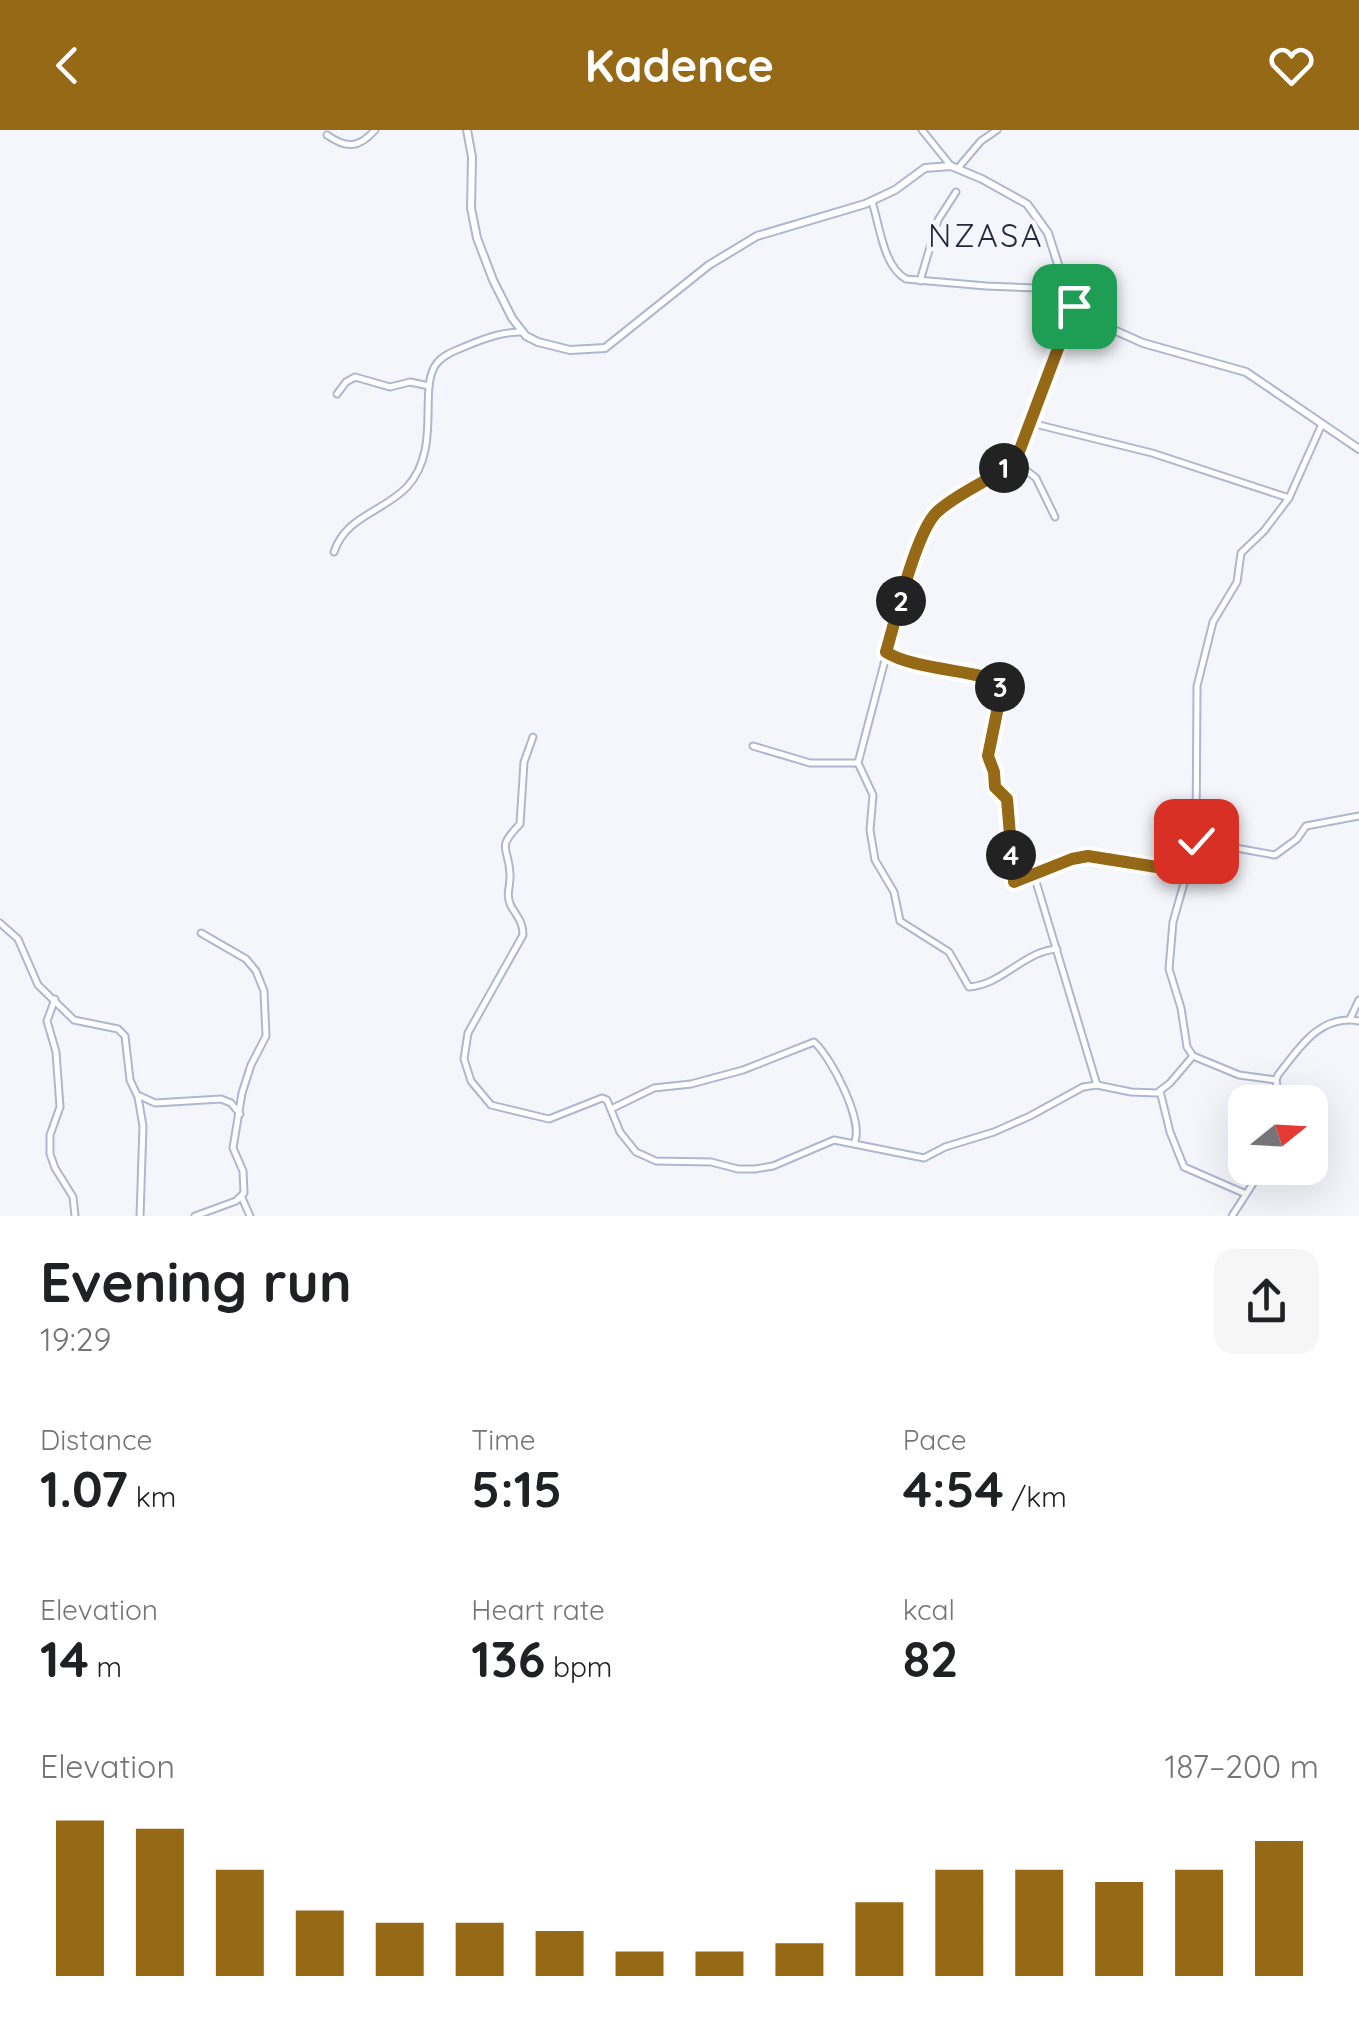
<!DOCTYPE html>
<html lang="en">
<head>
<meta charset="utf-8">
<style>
	body { margin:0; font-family:Quicksand,sans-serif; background:#f6f6f6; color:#202124; height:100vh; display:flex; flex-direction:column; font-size:38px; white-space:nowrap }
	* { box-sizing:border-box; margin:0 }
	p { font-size:32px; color:#757577 }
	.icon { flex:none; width:55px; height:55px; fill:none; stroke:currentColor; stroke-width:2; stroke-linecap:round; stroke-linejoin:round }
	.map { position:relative; height:1086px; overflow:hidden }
	.details { display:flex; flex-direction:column; background:#fff; flex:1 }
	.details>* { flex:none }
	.needle { width:65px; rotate:72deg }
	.fabs { position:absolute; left:1228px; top:955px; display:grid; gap:20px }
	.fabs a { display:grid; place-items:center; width:100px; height:100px; border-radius:20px; background:#fff; box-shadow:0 10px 40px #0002; font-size:50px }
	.pin { position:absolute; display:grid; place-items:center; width:85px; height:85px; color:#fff; margin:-42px; border-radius:20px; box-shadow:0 5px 15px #0006 }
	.km { position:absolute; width:50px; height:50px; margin:-25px; border-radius:50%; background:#222; color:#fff; font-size:28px; line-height:50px; text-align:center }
	.round { display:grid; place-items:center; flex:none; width:105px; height:105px; border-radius:20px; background:#f6f6f6 }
	.head { display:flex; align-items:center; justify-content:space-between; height:170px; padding:0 40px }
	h1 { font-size:55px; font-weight:700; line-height:75px }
	.figures { display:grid; grid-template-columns:repeat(3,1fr); gap:15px; height:170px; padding:10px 40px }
	.figures div { display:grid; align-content:center }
	.figures b { font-size:50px; font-weight:700 }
	.figures small { font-size:28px; font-weight:400 }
	.figures p { font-size:28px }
	.chart { height:280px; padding:20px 40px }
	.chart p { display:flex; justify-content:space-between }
	.chart svg { width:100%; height:180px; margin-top:10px; stroke:#966916; stroke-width:6 }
	header { display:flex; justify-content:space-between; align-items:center; height:130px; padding:0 40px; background:#966916; color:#fff; font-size:45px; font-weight:700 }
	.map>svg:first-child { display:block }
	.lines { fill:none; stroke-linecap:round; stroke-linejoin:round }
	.minor-casing { stroke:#aeb7cf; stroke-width:9 }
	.tertiary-casing { stroke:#aeb7cf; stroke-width:10 }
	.minor { stroke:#fff; stroke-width:5 }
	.tertiary { stroke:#fff; stroke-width:6 }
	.route-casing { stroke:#fff; stroke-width:20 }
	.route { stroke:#966916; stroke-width:12 }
	.labels { text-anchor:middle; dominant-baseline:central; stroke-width:9; stroke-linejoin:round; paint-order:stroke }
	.quarter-label { font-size:32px; letter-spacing:2.5px; fill:#242a3d; stroke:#f4f6fb }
</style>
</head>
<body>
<header><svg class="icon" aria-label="back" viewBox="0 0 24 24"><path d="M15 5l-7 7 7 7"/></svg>Kadence<svg class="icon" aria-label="heart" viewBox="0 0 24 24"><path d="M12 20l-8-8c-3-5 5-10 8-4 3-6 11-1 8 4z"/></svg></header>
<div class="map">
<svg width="1359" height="1086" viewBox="0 0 1359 1086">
	<rect width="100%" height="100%" fill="#f4f6fb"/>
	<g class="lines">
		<g class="minor-casing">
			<g id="minor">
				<path d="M922 0 951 36"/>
				<path d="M327 5C347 19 359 18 375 0"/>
				<path d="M958 38 981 11 997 0"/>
				<path d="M872 72C880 96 883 136 906 149L986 156 1065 159"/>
				<path d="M920 151 938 90 956 62"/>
				<path d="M337 264 346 252 355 247 390 257 410 252 429 256"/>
				<path d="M1031 293 1152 323 1289 368"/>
				<path d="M1013 330 1036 348 1055 387"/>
				<path d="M334 422C346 386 383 382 407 357 443 318 417 257 437 233 445 223 460 219 471 214 489 207 503 202 522 202"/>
				<path d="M886 522C915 541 988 540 1000 554L988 627 994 642 996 660 1007 669 1013 751 1071 729 1088 727 1188 742"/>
				<path d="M533 607 524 632 520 694C495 720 509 716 510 744 511 756 505 764 511 776 517 787 523 791 523 805L468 903 464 929 471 951 491 975 549 989 602 968 607 970 620 1002 636 1022 656 1031 711 1032 738 1039H755L773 1036 834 1010 924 1028 945 1017 994 1002 1030 986 1083 957 1097 955 1131 962 1157 963 1170 953 1193 926"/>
				<path d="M753 616 810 633H857"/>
				<path d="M1197 711 1275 725 1297 709 1306 696 1359 686"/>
				<path d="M1034 745 1097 955"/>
				<path d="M0 793 18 809 38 855 74 890 118 899 125 906 130 950 138 967 143 996 140 1086"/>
				<path d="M1057 819C1024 821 1002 855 969 857L949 822 900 791 894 762 875 730 870 700 873 665 858 633 906 450 928 394 940 379 1005 337 1019 321 1073 177"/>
				<path d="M55 869 47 891 56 922 60 977 50 1005V1024L55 1038 73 1067 75 1086"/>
				<path d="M1350 889 1359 870"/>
				<path d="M1276 950 1239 945 1193 926 1187 917 1181 878 1169 839 1173 792 1196 711 1197 556 1213 492 1237 452 1241 423 1264 401 1289 368 1322 294"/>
				<path d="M1160 961 1170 1002 1184 1037 1246 1064"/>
				<path d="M140 966 155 973 221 969 231 973 240 984"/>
				<path d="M1280 972 1276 950 1278 945C1300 917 1320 884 1359 891"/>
				<path d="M611 979 654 958 691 954 743 940 814 912C831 927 863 989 855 1011"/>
				<path d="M242 1068 250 1086"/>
				<path d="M195 1086 236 1071 244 1063 243 1041 233 1018 242 963 251 935 266 906 264 861 256 841 246 829 201 803"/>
				<path d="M1232 1086 1263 1038"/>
			</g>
		</g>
		<g class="tertiary-casing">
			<path id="tertiary" d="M467 0 472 27 471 78 477 108 493 150 512 188 526 206 538 212 570 220 605 218 709 135 757 106 865 74 895 60 925 38 951 36 982 49 1027 74 1048 103 1070 172 1087 188 1143 213 1246 242 1359 319"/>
		</g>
		<use href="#minor" class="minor"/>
		<use href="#tertiary" class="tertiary"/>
	</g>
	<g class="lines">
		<g class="route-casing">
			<path id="route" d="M1074 176 1019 322C998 350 962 359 937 382 916 401 895 492 886 522 915 541 989 541 1000 554L999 572 988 626 994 642 995 657 1007 669 1014 752 1072 729 1088 726 1188 742 1196 711"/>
		</g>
		<use href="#route" class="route"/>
	</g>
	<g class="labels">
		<g class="quarter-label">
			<text x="986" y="105">NZASA</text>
		</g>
	</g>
</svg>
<div class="fabs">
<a><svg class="needle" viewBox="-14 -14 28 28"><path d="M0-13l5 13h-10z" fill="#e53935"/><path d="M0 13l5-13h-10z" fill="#757577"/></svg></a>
</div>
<div class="pin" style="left:1074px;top:176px;background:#1e9e55"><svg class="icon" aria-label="arrive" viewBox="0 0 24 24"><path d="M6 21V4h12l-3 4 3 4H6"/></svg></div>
<div class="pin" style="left:1196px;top:711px;background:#d93025"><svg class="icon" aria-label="check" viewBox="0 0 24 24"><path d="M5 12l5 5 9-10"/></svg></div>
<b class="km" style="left:1004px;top:338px">1</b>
<b class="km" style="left:901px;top:471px">2</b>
<b class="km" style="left:1000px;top:557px">3</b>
<b class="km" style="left:1011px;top:725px">4</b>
</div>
<section class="details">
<div class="head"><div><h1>Evening run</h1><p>19:29</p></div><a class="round"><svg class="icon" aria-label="share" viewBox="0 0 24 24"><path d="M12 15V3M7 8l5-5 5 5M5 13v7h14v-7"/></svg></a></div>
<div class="figures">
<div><p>Distance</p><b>1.07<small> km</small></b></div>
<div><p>Time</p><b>5:15</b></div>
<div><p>Pace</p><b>4:54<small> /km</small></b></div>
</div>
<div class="figures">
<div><p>Elevation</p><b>14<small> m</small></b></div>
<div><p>Heart rate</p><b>136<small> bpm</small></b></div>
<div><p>kcal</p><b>82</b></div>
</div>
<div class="chart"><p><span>Elevation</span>187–200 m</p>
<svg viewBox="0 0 160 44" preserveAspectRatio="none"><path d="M5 44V6M15 44V8M25 44V18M35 44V28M45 44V31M55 44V31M65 44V33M75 44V38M85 44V38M95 44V36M105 44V26M115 44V18M125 44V18M135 44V21M145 44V18M155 44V11"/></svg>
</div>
</section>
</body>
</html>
